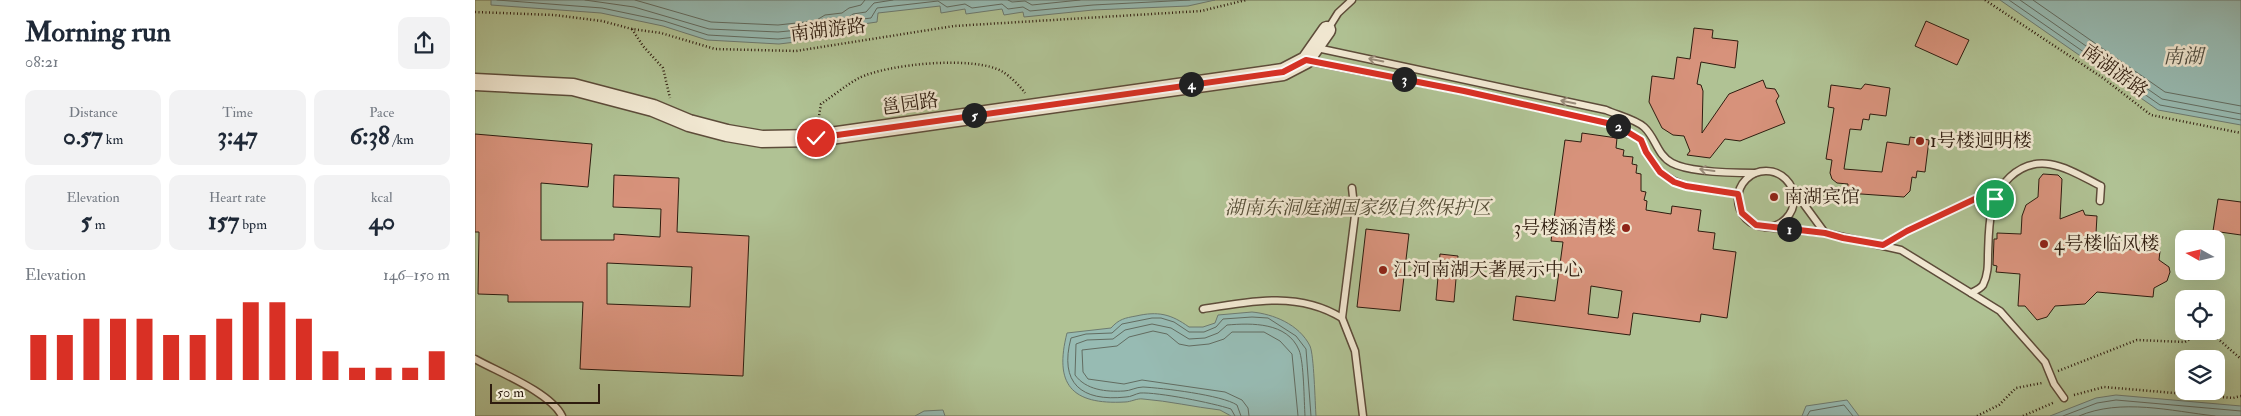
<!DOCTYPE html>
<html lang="en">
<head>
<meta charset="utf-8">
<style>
	body { margin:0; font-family:"IM FELL Double Pica","Noto Serif SC",serif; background:#f2f2f3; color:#1f2937; height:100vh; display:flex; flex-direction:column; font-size:19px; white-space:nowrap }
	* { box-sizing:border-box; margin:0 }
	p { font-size:16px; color:#747a83 }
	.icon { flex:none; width:28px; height:28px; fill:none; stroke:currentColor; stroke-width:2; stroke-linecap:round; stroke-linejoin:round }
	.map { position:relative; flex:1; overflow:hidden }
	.sheet { display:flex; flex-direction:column; background:#fff; width:475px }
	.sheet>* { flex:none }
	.needle { width:32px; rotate:278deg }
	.tools { position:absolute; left:1700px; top:230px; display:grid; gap:10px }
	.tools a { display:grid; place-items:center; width:50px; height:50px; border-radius:10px; background:#fff; box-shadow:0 5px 20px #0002; font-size:25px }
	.scale { position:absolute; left:15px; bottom:12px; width:110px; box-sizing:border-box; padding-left:5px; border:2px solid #2e1c0f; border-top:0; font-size:14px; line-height:18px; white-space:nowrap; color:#2e1c0f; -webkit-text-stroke:4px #f1e8d2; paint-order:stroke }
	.pin { position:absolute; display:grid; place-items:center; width:42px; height:42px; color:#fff; margin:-21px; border:2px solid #fff; border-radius:50%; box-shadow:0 1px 5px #0007 }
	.km { position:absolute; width:25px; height:25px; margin:-12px; border-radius:50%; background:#222; color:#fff; font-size:14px; line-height:25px; text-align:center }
	.round { display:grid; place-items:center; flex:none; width:52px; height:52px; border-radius:10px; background:#f2f2f3 }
	.headline { display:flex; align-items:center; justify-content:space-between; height:85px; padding:0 25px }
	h1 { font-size:28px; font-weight:700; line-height:38px }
	.figures { display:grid; grid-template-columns:repeat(3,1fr); gap:8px; height:85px; padding:5px 25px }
	.figures div { display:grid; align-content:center; border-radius:10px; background:#f2f2f3; text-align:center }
	.figures b { font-size:25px; font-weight:700 }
	.figures small { font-size:14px; font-weight:400 }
	.figures p { font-size:14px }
	.chart { height:140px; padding:10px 25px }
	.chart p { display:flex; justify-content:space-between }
	.chart svg { width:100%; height:90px; margin-top:5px; stroke:#d93025; stroke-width:6 }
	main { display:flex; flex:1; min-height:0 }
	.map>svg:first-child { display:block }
	.green { fill:#b0c294; stroke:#6f6f52; fill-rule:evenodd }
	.water { fill:#97bbb3; stroke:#6d7b71 }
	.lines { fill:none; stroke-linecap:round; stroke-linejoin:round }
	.shore { stroke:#626c61; stroke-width:1 }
	.building { fill:#d7927b; stroke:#2e1c0f; fill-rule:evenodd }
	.service-casing { stroke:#5d4c3a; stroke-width:9 }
	.tertiary-casing { stroke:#5d4c3a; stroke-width:19 }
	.path { stroke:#2e1c0f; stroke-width:2.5; stroke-dasharray:1 2.5; stroke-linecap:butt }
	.service { stroke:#f1e8d2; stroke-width:6 }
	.tertiary { stroke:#f1e8d2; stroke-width:16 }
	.oneway { stroke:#998c7a }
	.route-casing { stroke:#fff; stroke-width:10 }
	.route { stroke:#d93025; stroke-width:6 }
	.poi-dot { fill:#8f2418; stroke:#f1e8d2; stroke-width:2 }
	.labels { text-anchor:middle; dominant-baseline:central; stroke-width:5; stroke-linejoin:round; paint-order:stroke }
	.street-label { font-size:19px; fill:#2e1c0f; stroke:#f1e8d2 }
	.poi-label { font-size:19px; fill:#2e1c0f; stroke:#f1e8d2; text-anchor:start }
	.park-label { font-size:19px; font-style:italic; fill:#554e37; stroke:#f1e8d2 }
	.water-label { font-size:20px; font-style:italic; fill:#4e4c40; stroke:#f1e8d2 }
</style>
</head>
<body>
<main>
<section class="sheet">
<div class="headline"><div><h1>Morning run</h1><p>08:21</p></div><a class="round"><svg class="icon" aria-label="share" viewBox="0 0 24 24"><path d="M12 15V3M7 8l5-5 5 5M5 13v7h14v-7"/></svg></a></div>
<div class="figures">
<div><p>Distance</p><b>0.57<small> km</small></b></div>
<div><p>Time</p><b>3:47</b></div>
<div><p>Pace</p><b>6:38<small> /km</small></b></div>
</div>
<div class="figures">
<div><p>Elevation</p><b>5<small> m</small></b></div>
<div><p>Heart rate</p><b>157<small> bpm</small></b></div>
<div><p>kcal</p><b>40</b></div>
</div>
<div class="chart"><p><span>Elevation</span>146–150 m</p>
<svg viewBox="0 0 160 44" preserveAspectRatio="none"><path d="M5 44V22M15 44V22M25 44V14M35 44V14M45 44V14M55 44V22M65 44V22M75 44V14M85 44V6M95 44V6M105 44V14M115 44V30M125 44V38M135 44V38M145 44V38M155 44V30"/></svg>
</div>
</section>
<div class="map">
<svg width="1766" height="416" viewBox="0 0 1766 416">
	<rect width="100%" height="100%" fill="#e9dcba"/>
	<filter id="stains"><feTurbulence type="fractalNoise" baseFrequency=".004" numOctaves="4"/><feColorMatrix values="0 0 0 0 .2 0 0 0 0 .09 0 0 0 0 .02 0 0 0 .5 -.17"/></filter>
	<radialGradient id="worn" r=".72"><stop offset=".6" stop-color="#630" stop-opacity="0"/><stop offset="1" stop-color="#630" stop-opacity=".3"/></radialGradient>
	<path class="green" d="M0 0H1766V416H0ZM1709 239H1741V271H1709ZM1709 299H1741V331H1709ZM1709 359H1741V391H1709Z"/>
	<g class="water">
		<path d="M16 0H740L713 6 618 10 549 17 548 12 529 15 527 9 491 14 490 9 466 13 465 6 403 13 402 22 381 25 378 31 355 32 354 38 304 44 232 40 188 26 126 13 16 5Z"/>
		<path d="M1525 0H1766V125L1683 110Z"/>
		<path d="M777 312C798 314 824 324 835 346 839 355 840 402 841 416H756L745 410C719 407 694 401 668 399 662 398 656 402 650 402 596 405 579 384 592 333L636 328C644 319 650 318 661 316 683 311 696 314 714 327H728L740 323 743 315Z"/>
		<path d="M1641 395 1766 406V416H1575L1621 398Z"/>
		<path d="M1372 400 1384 416H1327L1331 406Z"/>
		<path d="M468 410 470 416H440L449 411Z"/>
	</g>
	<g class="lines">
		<g class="shore">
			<path d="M22 0 127 8 189 21 233 35 303 39 348 34 354 28 374 26 380 20 396 18 402 8 463 1 472 7 490 4 497 8 527 4 533 9 548 7 555 11 618 5 715 0"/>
			<path d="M110 0 159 7 234 29 303 32 344 28 352 22 370 20 378 14 391 12 399 3 418 0"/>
			<path d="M160 0 236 22 303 25 340 21 350 15 367 13 374 8 386 5 390 0"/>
			<path d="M533 0 537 2 550 1 557 5 605 0"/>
			<path d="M1534 0 1685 105 1766 120"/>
			<path d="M1545 0 1687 99 1766 114"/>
			<path d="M1558 0 1690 92 1766 106"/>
			<path d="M760 416 756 409C738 403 683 392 665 393 660 394 656 397 651 397 606 402 584 383 596 338L611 334 637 333 647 324 677 318H686L699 322 714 332H729L741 327 748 319 777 317 793 318 821 336 831 349 836 416"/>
			<path d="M766 416 762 405C747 395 687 388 668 387 661 387 655 391 649 391 631 392 611 390 600 375L601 344 612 340 638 339 650 330 677 324 696 328 714 339 730 338 743 333 752 325C777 323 812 322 824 350 829 362 829 401 830 416"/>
			<path d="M774 416 773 408 767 400 750 392 667 380 649 384 613 379 608 372 607 350 642 346 654 337 678 331 692 334 704 344 714 346 734 344 749 339 757 332H789L805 341 817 354 823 416"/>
			<path d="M1332 416 1335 411 1369 405 1378 416"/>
			<path d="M1588 416 1622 403 1641 400 1766 411"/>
			<path d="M1604 416C1646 398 1696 411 1740 416"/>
		</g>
	</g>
	<g class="building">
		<path d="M1451 21 1494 40 1482 65 1440 46Z"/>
		<path d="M1219 28 1238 30 1237 38 1263 41 1260 68 1226 62 1222 84 1226 85 1228 91 1227 133 1254 94 1288 80 1291 88 1300 89 1304 96 1301 101 1310 123 1265 141 1250 139 1235 158 1212 155 1215 151 1209 136 1198 135 1187 128 1174 102 1177 76 1199 79 1202 57 1215 59Z"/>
		<path d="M1390 84 1415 88 1411 116 1395 114 1394 120 1388 119 1386 130 1375 129 1369 169 1407 172 1412 142 1434 145 1435 137 1454 140 1450 172 1442 171 1441 178 1437 177 1435 191 1429 197 1372 193 1373 184 1362 183 1357 179 1355 173 1357 160 1351 159 1359 108 1353 107 1356 85 1386 89Z"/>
		<path d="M1107 133 1142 138 1141 148 1149 150 1148 156 1158 157 1157 164 1162 165 1161 173 1166 174V191L1171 192 1169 200 1172 201 1171 210 1196 214 1197 206 1226 210 1223 231 1240 233 1238 249 1261 252 1252 318 1226 314 1225 322 1158 313 1155 335 1038 320 1041 296 1080 301 1088 242 1076 241 1090 140 1106 142ZM1116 286 1147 291 1143 318 1113 314Z"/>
		<path d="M0 134 117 144 113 187 66 183V240H139V234L185 237 186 209 138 207 139 175 204 178 202 232 274 236 268 376 105 369 108 302H33V295L3 294 4 232H0ZM132 263 217 267 215 307 132 304Z"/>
		<path d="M1568 174 1583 175 1587 179 1585 219 1608 210 1610 215 1622 216 1620 250 1634 251 1641 249 1685 251 1684 260 1694 267 1695 272 1692 281 1679 288 1678 297 1622 292 1610 304 1580 306 1572 317 1562 320 1550 306H1543L1545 274 1521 272 1522 266 1518 265 1519 239H1522V233L1546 234 1547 216 1551 205 1563 197 1564 179Z"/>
		<path d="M1743 199 1766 202V235L1738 231Z"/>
		<path d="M891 229 934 234 925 311 882 307Z"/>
		<path d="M965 254 983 256 979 302 961 300Z"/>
	</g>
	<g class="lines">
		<g class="service-casing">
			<g id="service">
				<path d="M853 29 863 13 877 0"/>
				<path d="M842 48 1131 110C1142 115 1160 119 1169 127 1181 138 1182 155 1197 163 1214 172 1260 173 1280 173"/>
				<path d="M833 61 989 91 1141 125 1166 140 1171 152 1185 172 1199 181 1211 186 1263 194"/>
				<circle cx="1291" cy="199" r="28"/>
				<path d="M877 188 880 215 867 318 880 351 888 416"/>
				<path d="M1317 188 1350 233"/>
				<path d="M1290 227 1350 233 1426 250 1525 311 1570 362 1579 384 1589 398"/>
				<path d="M1408 245 1432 231 1502 198 1520 199"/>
				<path d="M1496 293C1500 291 1505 289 1508 285 1513 275 1513 265 1513 255 1514 227 1513 197 1535 177 1565 149 1596 171 1626 186L1625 201"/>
				<path d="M728 309C775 301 824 291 867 318"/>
				<path d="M0 359C23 372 75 392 87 416"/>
			</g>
		</g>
		<g class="tertiary-casing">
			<path id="tertiary" d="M0 82 98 87 178 108 214 123 252 133 287 139 341 138 808 72 831 60 852 30"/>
		</g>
		<g class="path">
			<path d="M1510 0 1628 78 1676 115 1766 133"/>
			<path d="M0 12 79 15 127 21 157 29 186 33 240 49 321 51 479 26 726 11 771 0"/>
			<path d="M157 29 168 46 188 68 195 98"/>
			<path d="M343 122 346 104C358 96 371 85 384 78 412 64 501 55 528 72 536 77 545 86 550 93"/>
			<path d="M1583 371 1662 340 1710 342 1724 334 1742 338 1766 359"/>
			<path d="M1599 395 1629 387 1758 398 1766 396"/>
			<path d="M1502 416 1524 405 1541 388 1567 383"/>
			<path d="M1548 416 1580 402"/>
		</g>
		<use href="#service" class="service"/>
		<use href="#tertiary" class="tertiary"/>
	</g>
	<defs><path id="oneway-shaft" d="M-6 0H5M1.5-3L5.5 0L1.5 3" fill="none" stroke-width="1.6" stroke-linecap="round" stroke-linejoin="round" transform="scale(1.25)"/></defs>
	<g class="oneway">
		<use href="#oneway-shaft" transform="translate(901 60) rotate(-169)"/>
		<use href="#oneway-shaft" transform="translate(1093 102) rotate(-168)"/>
		<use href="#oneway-shaft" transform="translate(1232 170) rotate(-172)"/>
	</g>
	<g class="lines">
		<g class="route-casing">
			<path id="route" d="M341 138 808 72 831 60 989 91 1141 125 1166 140 1171 152 1185 172 1199 182 1211 186 1263 194 1267 213 1281 225 1350 233 1368 238 1408 245 1432 231 1502 198 1520 199"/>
		</g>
		<use href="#route" class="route"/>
	</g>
	<g class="poi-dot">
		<circle cx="1445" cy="141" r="5"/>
		<circle cx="1299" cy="197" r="5"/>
		<circle cx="1151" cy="228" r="5"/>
		<circle cx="1569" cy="244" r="5"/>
		<circle cx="908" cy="270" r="5"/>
	</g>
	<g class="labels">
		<g class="street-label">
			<text transform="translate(353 30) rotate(-7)">南湖游路</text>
			<text transform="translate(1640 71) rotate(36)">南湖游路</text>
			<text transform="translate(435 104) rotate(-8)">邕园路</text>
		</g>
		<g class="poi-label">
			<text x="1455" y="141">1号楼迥明楼</text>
			<text x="1309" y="197">南湖宾馆</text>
			<text x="1141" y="228" text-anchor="end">3号楼涵清楼</text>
			<text x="1579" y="244">4号楼临风楼</text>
			<text x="918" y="270">江河南湖天著展示中心</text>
		</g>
		<g class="park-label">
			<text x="883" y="208">湖南东洞庭湖国家级自然保护区</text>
		</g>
		<g class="water-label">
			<text x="1708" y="56">南湖</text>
		</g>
	</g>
	<rect width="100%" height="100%" filter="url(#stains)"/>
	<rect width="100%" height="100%" fill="url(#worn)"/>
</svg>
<div class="tools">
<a><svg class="needle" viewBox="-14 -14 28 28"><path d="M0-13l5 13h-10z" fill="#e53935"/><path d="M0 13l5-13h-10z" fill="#747a83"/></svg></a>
<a><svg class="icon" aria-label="locate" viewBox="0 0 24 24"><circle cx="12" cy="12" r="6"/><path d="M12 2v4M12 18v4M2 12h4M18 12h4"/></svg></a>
<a><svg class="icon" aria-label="layers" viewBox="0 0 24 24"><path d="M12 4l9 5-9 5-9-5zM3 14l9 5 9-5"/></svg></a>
</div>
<div class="scale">50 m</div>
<div class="pin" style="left:1520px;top:199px;background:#1e9e55"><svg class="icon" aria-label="arrive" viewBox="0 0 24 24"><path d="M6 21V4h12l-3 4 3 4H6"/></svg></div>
<div class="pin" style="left:341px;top:138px;background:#d93025"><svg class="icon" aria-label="check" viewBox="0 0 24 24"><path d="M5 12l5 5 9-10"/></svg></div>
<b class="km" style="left:1314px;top:229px">1</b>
<b class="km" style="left:1143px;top:126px">2</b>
<b class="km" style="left:929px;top:79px">3</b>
<b class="km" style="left:716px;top:84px">4</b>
<b class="km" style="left:499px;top:115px">5</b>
</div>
</main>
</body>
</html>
